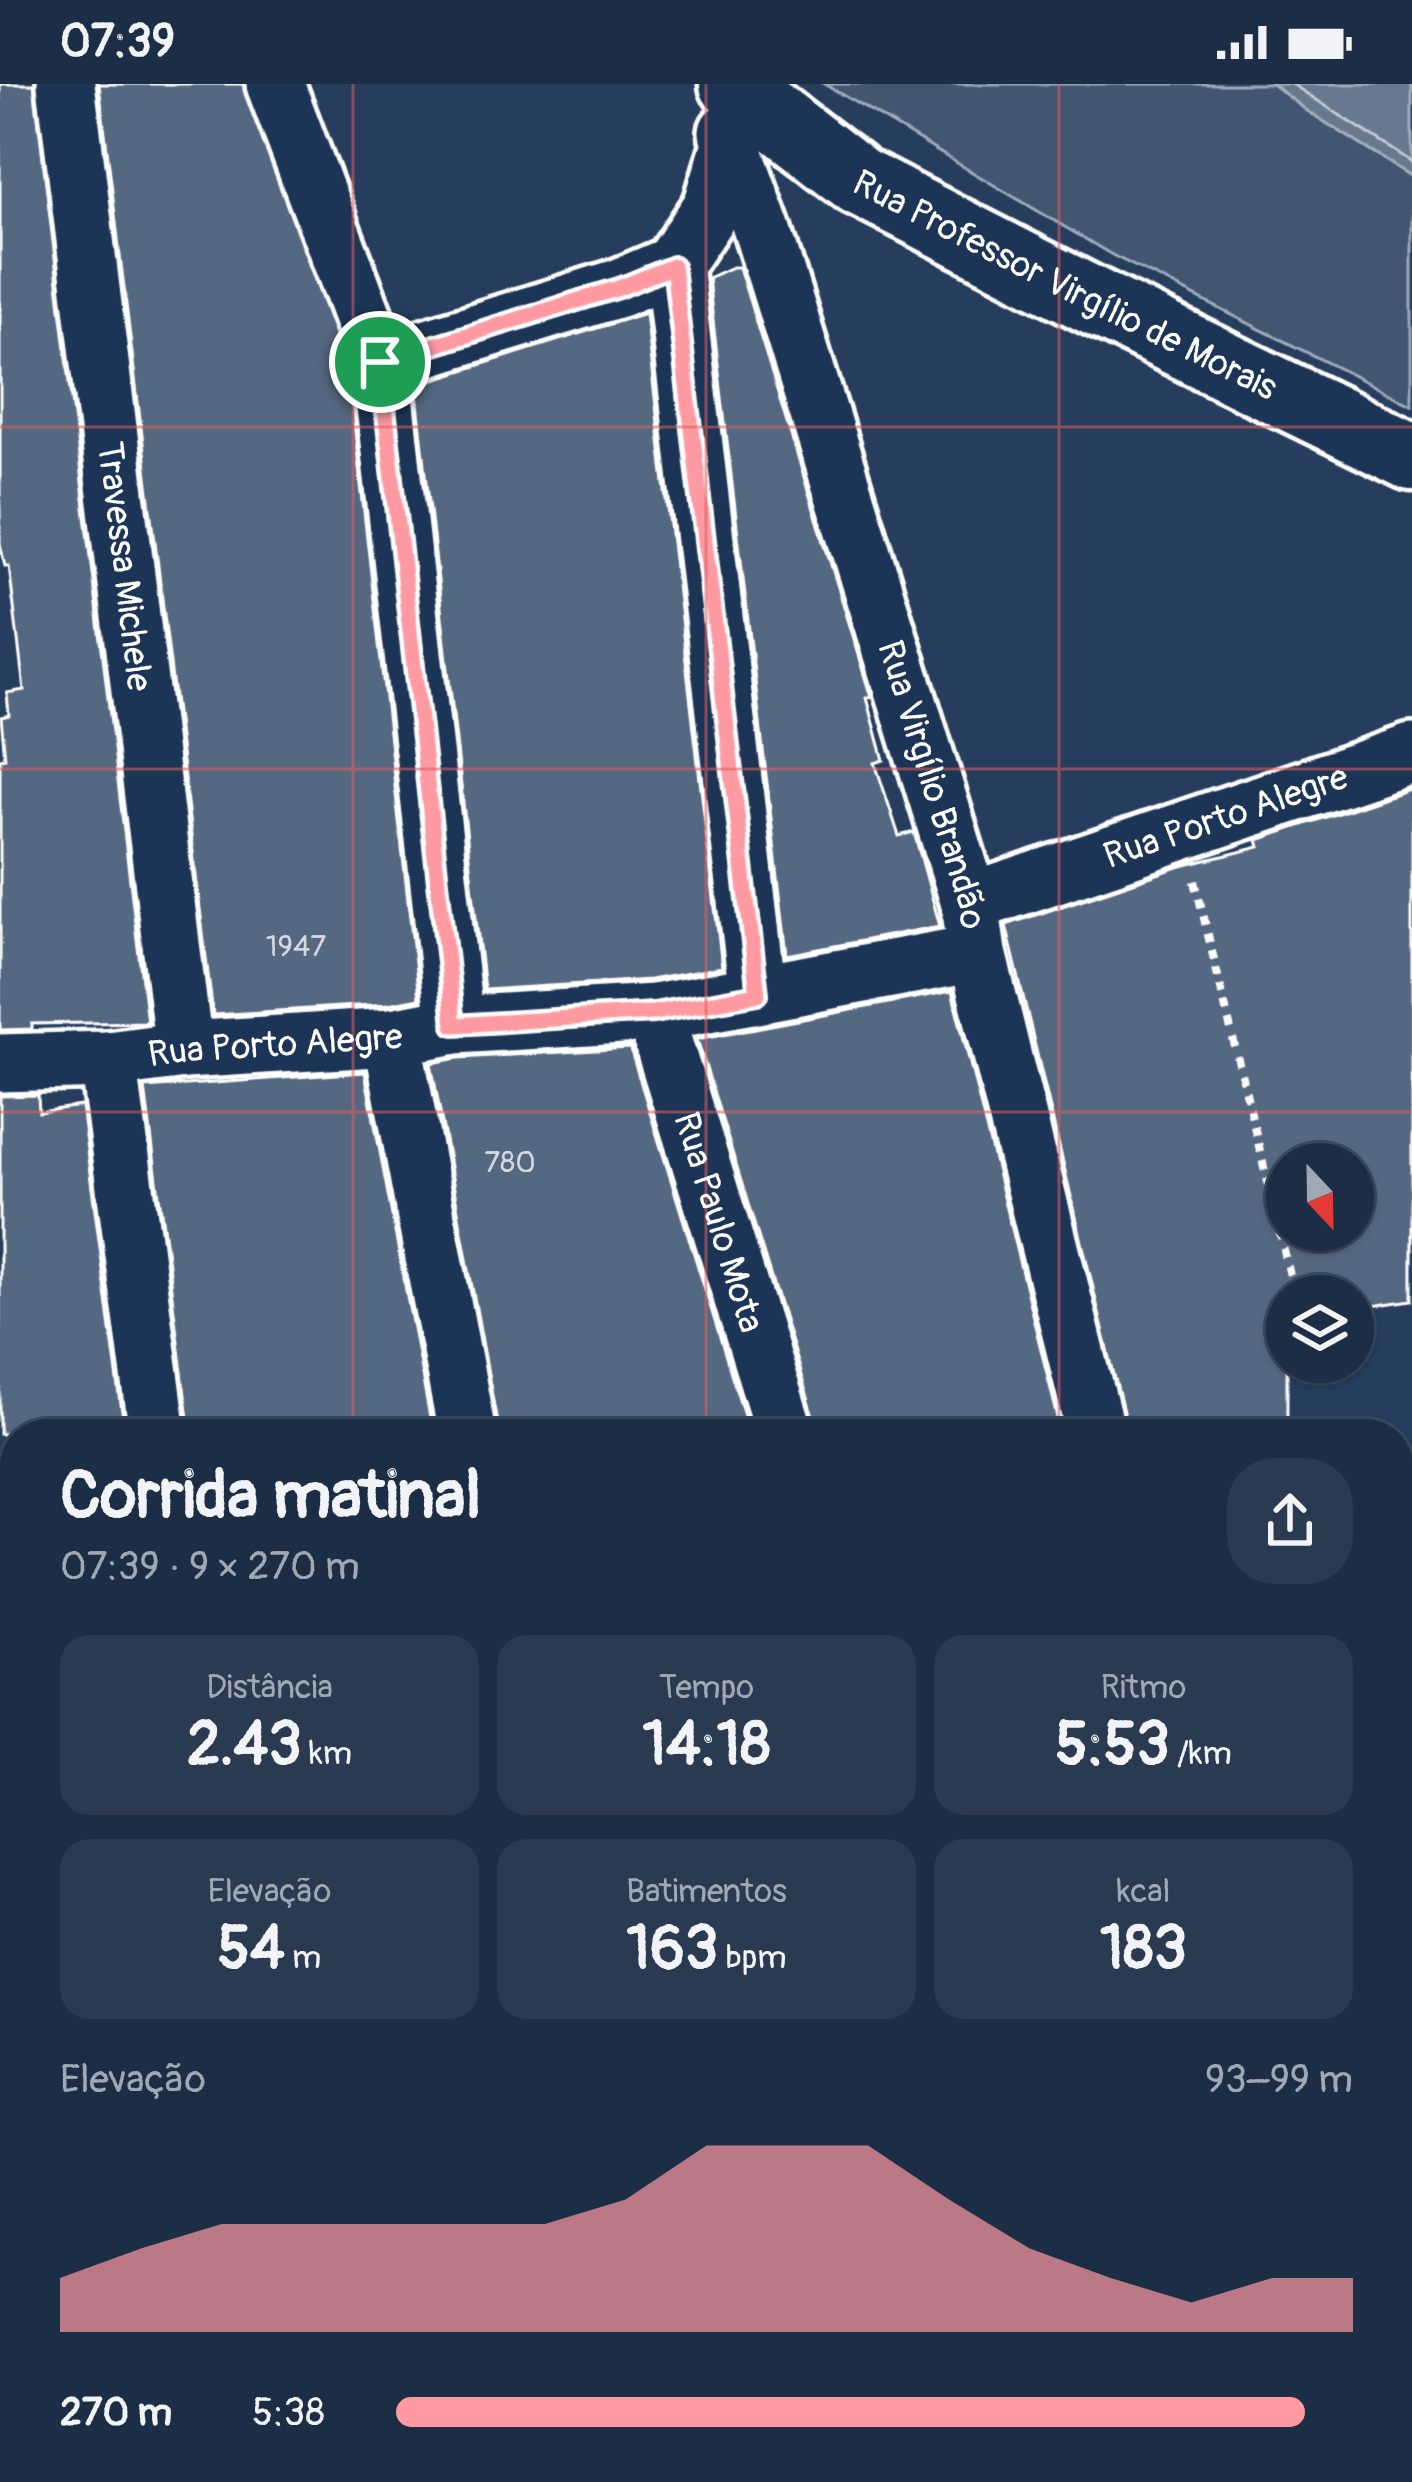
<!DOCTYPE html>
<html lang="pt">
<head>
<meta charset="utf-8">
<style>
	body { margin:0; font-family:Pangolin,sans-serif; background:#293a51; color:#f1f3f6; height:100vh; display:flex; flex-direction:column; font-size:45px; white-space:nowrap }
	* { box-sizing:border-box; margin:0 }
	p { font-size:39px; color:#a0a8b3 }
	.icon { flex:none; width:66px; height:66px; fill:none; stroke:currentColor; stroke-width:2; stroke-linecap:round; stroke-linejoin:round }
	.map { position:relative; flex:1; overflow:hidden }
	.sheet { position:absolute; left:0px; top:1335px; width:1413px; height:1065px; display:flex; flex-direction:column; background:#1c2e46; border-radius:48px 48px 0 0; box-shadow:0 3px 9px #0004,0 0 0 3px #3a4a5f }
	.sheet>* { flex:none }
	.needle { width:78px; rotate:158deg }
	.controls { position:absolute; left:1266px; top:1059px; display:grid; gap:24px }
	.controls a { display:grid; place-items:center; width:108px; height:108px; border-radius:50%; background:#1c2e46; box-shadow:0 3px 9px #0004,0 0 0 3px #3a4a5f; font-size:60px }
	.pin { position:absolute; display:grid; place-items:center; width:102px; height:102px; color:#fff; margin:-51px; border:6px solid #fff; border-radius:50%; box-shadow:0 3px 12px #0007 }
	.round { display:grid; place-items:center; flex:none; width:126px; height:126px; border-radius:48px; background:#293a51 }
	.overview { display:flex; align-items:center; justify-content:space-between; height:204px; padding:0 60px }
	h1 { font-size:66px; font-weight:700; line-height:90px }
	.figures { display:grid; grid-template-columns:repeat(3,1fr); gap:18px; height:204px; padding:12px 60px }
	.figures div { display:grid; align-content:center; border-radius:30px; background:#293a51; text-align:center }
	.figures b { font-size:60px; font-weight:700 }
	.figures small { font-size:33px; font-weight:400 }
	.figures p { font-size:33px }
	.chart { height:336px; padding:24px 60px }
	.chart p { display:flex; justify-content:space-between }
	.chart svg { width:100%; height:216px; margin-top:12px; fill:#ff9aa2; opacity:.7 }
	ul { padding:0 60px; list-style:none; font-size:39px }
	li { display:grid; grid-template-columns:192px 144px 1fr; align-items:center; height:90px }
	li i { height:30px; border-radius:15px; background:#ff9aa2 }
	.status { display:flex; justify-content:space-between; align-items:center; height:84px; padding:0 60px; background:#1c2e46; direction:ltr }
	.status svg { height:33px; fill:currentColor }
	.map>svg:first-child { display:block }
	.green { fill:#425672; stroke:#a0aab8; stroke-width:3 }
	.water { fill:#67788e; stroke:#a4aebb; stroke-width:3 }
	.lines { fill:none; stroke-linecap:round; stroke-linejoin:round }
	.shore { stroke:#c2c9d2; stroke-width:3 }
	.building { fill:#556781; stroke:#fff; stroke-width:3; fill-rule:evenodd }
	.minor-casing { stroke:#fff; stroke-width:66 }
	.secondary-casing { stroke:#fff; stroke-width:75 }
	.path { stroke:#fff; stroke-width:8; stroke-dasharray:9 9; stroke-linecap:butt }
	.minor { stroke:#1d3557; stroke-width:57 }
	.secondary { stroke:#1d3557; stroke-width:66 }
	.route-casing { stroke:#fff; stroke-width:24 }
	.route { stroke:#ff9aa2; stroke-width:15 }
	.grid { fill:none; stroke:#e05e5e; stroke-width:3; stroke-opacity:0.55 }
	.labels { text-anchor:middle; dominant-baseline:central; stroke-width:10; stroke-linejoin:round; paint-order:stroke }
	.number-label { font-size:30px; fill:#d4d9e0 }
	.street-label { font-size:36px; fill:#fff; stroke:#1d3557 }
</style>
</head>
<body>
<div class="status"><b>07:39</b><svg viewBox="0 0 49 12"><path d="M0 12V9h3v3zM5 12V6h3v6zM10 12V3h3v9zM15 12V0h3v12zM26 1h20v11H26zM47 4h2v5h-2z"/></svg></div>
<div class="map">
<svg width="1412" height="2398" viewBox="0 0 1412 2398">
	<rect width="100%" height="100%" fill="#263d5e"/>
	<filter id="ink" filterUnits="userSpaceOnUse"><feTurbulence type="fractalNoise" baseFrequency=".00833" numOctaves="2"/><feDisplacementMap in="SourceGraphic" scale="24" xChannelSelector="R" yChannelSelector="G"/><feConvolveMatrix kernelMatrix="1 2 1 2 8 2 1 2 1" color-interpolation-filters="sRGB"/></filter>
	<g filter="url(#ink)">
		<path class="green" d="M824 0H1272L1306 26 1412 93V321L1112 171Z"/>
		<path class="water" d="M1272 0H1412V93L1306 26Z"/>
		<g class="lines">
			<path class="shore" d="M1292 0 1412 78"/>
		</g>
		<g class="building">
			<path d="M0 0H34L147 938 32 940V945L0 946V675L5 674 1 633 9 631 7 609 24 606 9 482H5L0 459Z"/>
			<path d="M99 0H243L348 286 419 914 388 920 213 931Z"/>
			<path d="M732 183H739L872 613 867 614 884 676 875 679 899 752 914 748 940 842 787 871 708 194Z"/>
			<path d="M645 229 722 883 650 896 484 906 416 301Z"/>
			<path d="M1412 704V1216L1353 1225V1212H1287V1350H1128L1006 841 1178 783 1260 763 1258 756ZM1287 1080H1353V1146H1287Z"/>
			<path d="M952 907 1062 1350H826L824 1341 817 1343 697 955Z"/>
			<path d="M630 964 750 1350H499L431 979 459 974Z"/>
			<path d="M365 988 433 1350H190L145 1004Z"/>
			<path d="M38 1011 39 1028 81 1022 125 1350H0V1012Z"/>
		</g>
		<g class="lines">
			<g class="minor-casing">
				<g id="minor">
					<path id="s1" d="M66 0 184 966"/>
					<path d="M275 0 380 278 455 941"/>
					<path id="s2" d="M731 60 762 145 970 819 977 869 1096 1350"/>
					<path d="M673 181 758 911"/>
					<path d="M380 278 619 204 673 181 712 123 731 60 728 48"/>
					<path id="s3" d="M970 819 1412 669"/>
					<path id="s4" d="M654 929 785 1350"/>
					<path d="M392 953 467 1350"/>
					<path d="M108 976 158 1350"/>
					<path id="s5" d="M0 979 108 976 184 966 392 953 455 941 654 929 977 869"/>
					<path d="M1398 2099 1412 2097"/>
					<path d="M0 2112 15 2166"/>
					<path d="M662 2385 665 2398"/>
					<path d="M1305 2385 1307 2398"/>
					<path d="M103 2398 156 2385"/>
				</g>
			</g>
			<g class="secondary-casing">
				<g id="secondary">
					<path id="s6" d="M733 0 858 97 1091 216 1412 373"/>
				</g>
			</g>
			<path class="path" d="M1195 797 1295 1212"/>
			<use href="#minor" class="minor"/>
			<use href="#secondary" class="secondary"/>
		</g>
	</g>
	<g class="lines" filter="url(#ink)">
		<g class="route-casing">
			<path id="route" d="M673 182 758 910 654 929 454 941 380 278 619 204Z"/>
		</g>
		<use href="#route" class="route"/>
	</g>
	<path class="grid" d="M353 0V1350M706 0V1350M1059 0V1350M0 343H1412M0 685H1412M0 1028H1412M0 1370H15M1398 1370H1412M0 1713H15M1398 1713H1412M0 2055H15M1398 2055H1412M353 2385V2398M706 2385V2398M1059 2385V2398"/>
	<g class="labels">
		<g class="number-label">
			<text x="296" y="862">1947</text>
			<text x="510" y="1078">780</text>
		</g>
		<g class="street-label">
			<text stroke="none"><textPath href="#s6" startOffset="390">Rua Professor Virgílio de Morais</textPath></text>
			<text stroke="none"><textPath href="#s1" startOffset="486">Travessa Michele</textPath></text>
			<text stroke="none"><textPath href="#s2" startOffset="672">Rua Virgílio Brandão</textPath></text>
			<text stroke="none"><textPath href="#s3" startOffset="270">Rua Porto Alegre</textPath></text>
			<text stroke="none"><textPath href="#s5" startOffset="276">Rua Porto Alegre</textPath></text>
			<text stroke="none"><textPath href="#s4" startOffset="219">Rua Paulo Mota</textPath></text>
		</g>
	</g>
</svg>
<div class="controls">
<a><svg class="needle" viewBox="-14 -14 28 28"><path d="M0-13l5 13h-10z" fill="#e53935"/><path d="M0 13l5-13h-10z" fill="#a0a8b3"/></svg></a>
<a><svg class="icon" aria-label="layers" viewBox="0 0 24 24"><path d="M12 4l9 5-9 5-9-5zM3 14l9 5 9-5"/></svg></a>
</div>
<div class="pin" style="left:380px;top:278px;background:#1e9e55"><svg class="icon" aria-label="arrive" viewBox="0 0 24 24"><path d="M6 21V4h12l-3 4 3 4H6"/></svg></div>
<section class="sheet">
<div class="overview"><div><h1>Corrida matinal</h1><p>07:39 · 9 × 270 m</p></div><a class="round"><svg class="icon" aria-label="share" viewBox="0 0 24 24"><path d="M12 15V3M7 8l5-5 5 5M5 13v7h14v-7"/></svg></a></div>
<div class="figures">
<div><p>Distância</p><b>2.43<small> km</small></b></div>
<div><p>Tempo</p><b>14:18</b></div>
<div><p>Ritmo</p><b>5:53<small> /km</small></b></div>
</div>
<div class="figures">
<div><p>Elevação</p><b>54<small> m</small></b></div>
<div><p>Batimentos</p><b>163<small> bpm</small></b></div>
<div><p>kcal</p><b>183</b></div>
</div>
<div class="chart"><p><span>Elevação</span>93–99 m</p>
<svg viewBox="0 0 160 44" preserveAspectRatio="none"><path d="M0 44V33L10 27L20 22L30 22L40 22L50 22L60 22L70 17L80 6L90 6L100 6L110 17L120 27L130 33L140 38L150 33L160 33V44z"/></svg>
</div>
<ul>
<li><b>270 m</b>5:38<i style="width:95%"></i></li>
</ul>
</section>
</div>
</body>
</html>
